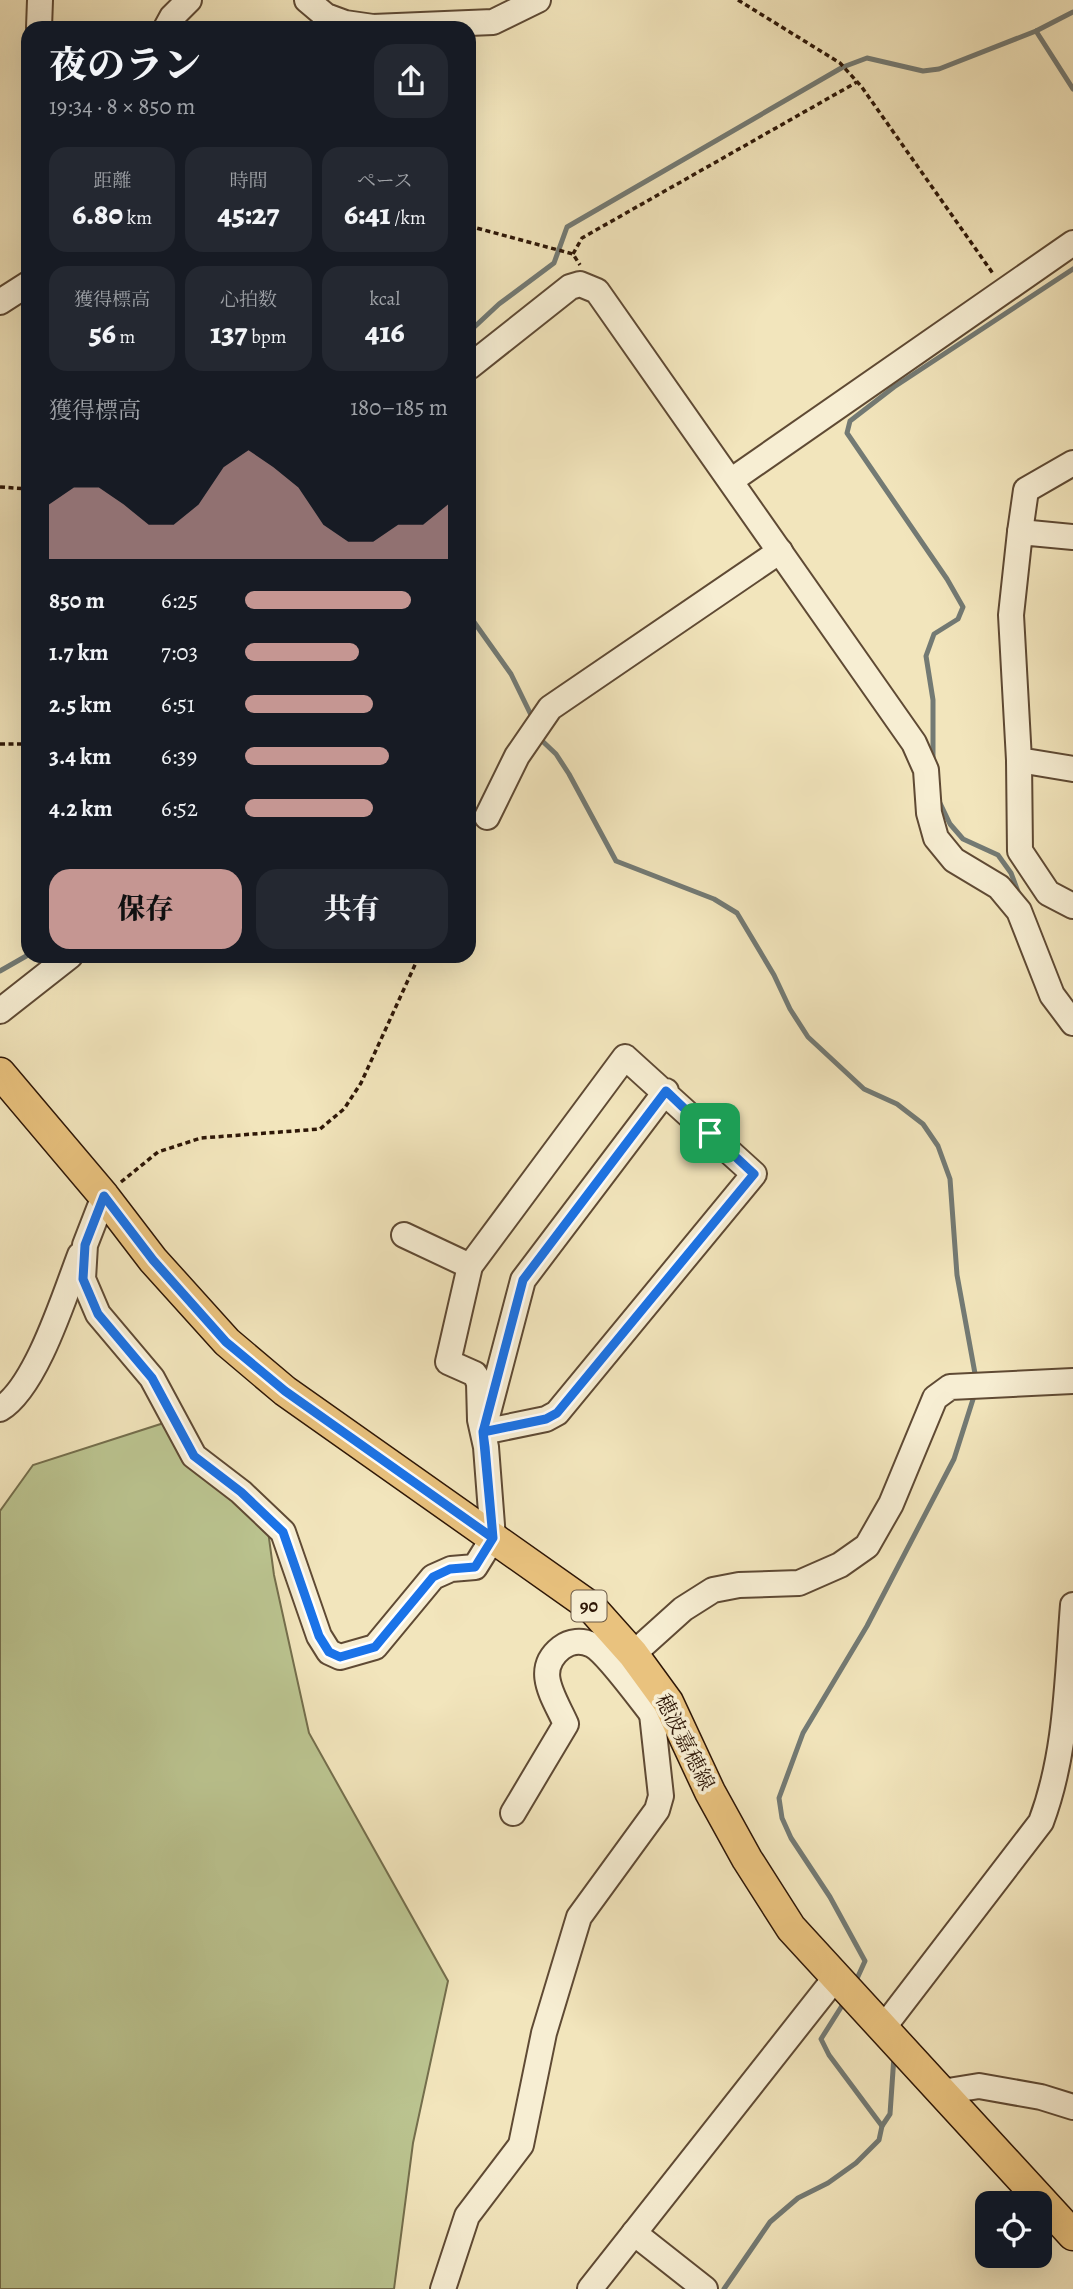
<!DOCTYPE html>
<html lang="ja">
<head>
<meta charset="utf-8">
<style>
	body { margin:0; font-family:Alegreya,"Noto Serif JP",serif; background:#242831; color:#f1f3f6; height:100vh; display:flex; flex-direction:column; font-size:26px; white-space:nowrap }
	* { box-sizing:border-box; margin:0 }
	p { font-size:23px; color:#9ea1a6 }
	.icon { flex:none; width:38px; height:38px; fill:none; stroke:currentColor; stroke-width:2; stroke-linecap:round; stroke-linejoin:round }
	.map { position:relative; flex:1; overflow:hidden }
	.sheet { position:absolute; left:21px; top:21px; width:455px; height:942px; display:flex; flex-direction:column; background:#171b24; border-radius:21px; box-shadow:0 7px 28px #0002 }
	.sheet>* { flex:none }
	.tools { position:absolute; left:975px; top:2191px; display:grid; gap:14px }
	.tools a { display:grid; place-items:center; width:77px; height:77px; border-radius:14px; background:#171b24; box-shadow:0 7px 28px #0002; font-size:35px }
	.pin { position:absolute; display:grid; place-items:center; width:60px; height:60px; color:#fff; margin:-30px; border-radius:14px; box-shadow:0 4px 10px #0006 }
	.round { display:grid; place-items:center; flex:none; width:74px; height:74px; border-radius:21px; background:#242831 }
	.overview { display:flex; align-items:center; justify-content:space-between; height:119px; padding:0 28px }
	h1 { font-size:38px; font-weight:800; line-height:52px }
	.stats { display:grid; grid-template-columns:repeat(3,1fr); gap:10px; height:119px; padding:7px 28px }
	.stats div { display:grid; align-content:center; border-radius:18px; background:#242831; text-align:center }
	.stats b { font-size:30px; font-weight:800 }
	.stats small { font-size:19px; font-weight:400 }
	.stats p { font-size:19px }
	.chart { height:196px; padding:14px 28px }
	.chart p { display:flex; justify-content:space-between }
	.chart svg { width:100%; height:126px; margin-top:7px; fill:#c59692; opacity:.7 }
	.button { display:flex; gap:14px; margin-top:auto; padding:14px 28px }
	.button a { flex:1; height:80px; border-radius:21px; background:#c59692; color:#111; font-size:28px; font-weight:800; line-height:80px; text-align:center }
	.button a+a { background:#242831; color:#f1f3f6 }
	ul { padding:0 28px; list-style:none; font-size:23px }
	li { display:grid; grid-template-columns:112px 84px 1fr; align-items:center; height:52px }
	li i { height:18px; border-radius:9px; background:#c59692 }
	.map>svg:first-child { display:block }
	.green { fill:#bbc490; stroke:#746e4c; stroke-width:2 }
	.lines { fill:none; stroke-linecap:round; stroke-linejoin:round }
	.stream { stroke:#737a74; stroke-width:5 }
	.minor-casing { stroke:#5f4a34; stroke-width:28 }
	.major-casing { stroke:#2e1707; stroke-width:33 }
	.path { stroke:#2e1707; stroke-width:3.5; stroke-dasharray:5 3.5; stroke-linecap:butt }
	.minor { stroke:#f7eed3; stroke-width:24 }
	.major { stroke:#e9c27e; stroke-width:30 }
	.route-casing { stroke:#fff; stroke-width:14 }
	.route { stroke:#1a73e8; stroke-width:9 }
	.labels { text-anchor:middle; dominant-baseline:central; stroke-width:7; stroke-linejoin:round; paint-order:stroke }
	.shield { fill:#f7eed3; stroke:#6a5844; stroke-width:2 }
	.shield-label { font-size:19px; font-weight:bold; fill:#2e1707 }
	.street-label { font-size:21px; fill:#2e1707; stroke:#f7eed3 }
</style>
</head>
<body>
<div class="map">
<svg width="1073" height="2289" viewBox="0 0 1073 2289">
	<rect width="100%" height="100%" fill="#f2e5bc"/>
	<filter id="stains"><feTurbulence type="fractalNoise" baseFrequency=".00286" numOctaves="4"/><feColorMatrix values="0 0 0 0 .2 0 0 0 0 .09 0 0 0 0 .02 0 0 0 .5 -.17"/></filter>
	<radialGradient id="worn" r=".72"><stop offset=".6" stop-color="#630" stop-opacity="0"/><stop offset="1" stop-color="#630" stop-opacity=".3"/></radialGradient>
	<path class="green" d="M167 1422 266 1516 274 1575 309 1733 448 1981 413 2143 394 2289H0V1511L33 1465Z"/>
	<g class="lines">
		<g class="stream">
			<path d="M1036 31 1073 89"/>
			<path d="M469 332 499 304 554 263 567 227 843 67 867 58 923 71 939 69 1036 31 1073 12"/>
			<path d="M469 615 511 674 533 719"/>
			<path d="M537 736 556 754 569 774 616 861 714 899 737 913 774 975 790 1009 808 1037 864 1089 897 1104 923 1124 938 1146 950 1179 957 1275 976 1379"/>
			<path d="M933 762V700L926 656 934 634 958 619 963 607 947 579 847 433 850 421 894 387 1073 269"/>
			<path d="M938 799 950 824 963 839 998 855 1011 873 1020 897"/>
			<path d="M0 971 28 955"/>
			<path d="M855 1983 865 1961 830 1897 791 1838 782 1818 779 1798 803 1733 867 1626 954 1459 975 1393"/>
			<path d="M845 2001 821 2039 829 2055 882 2126"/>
			<path d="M724 2289 770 2222 798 2198 828 2183 856 2163 879 2140 882 2126 890 2114 894 2056"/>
		</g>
		<g class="minor-casing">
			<g id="minor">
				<path d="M307 0 326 16 345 23 373 27 493 22 538 0"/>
				<path d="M39 28 40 0"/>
				<path d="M166 28 172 17 189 0"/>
				<path d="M0 302 28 284"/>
				<path d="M469 367 570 287 580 284 597 291 914 743 926 770 929 813 936 838 954 860 999 887 1019 911 1052 995 1073 1023"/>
				<path d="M732 480 1073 243"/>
				<path d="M1020 532 1026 490 1073 463"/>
				<path d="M1073 537 1020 532 1011 615 1019 760 1073 769"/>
				<path d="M1019 760 1020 851 1048 893 1073 906"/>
				<path d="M487 817 517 756 550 708 780 551"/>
				<path d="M0 1011 70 956"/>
				<path d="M104 1196 85 1245 83 1279 98 1314 152 1378 194 1456 241 1492 283 1532 319 1636 329 1652 340 1657 375 1647 433 1577 451 1569 475 1567 493 1538 486 1447 480 1420 479 1383 475 1374 448 1362 470 1266 625 1057 754 1174 557 1413 546 1419 483 1432 523 1280 666 1091"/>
				<path d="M404 1235 470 1266"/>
				<path d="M0 1409C36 1388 65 1294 80 1255"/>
				<path d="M633 1654 683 1609 713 1590 739 1585 799 1583 840 1565 867 1546 891 1504 935 1398 950 1387 1073 1381"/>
				<path d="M513 1813 566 1724C554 1697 533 1670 561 1648 570 1641 582 1640 592 1645 606 1652 640 1699 652 1714"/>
				<path d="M883 2028 1041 1822C1067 1753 1067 1679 1073 1605"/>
				<path d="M942 2092 979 2086 1041 2097 1073 2107"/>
				<path d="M634 2233 705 2289"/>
				<path d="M443 2289 467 2216 521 2145 544 2033 579 1917 657 1810 661 1796 652 1714 668 1702"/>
				<path d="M590 2289 836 1977"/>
			</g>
		</g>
		<g class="major-casing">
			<path id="major" d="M0 1073 104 1196 153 1260 227 1342 285 1391 591 1607 633 1654 668 1702 710 1792 747 1859 791 1928 1073 2235"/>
		</g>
		<g class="path">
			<path d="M738 0 840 63 861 86 994 275"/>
			<path d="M469 226 573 254 580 265"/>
			<path d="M573 254 582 238 857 82"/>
			<path d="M0 487 28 489"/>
			<path d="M0 744H28"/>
			<path d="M121 1182 158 1152 201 1138 320 1129 344 1109 361 1083 419 956"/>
		</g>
		<use href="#minor" class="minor"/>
		<use href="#major" class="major"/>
	</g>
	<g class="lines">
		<g class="route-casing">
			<path id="route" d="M710 1133 754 1174 557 1413 546 1419 483 1432 493 1538 285 1391 226 1342 153 1260 104 1196 85 1245 83 1279 98 1314 152 1378 194 1456 241 1492 283 1532 319 1636 329 1652 340 1657 375 1647 433 1577 450 1569 475 1567 493 1538 485 1447 483 1432 523 1280 666 1091 710 1133"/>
		</g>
		<use href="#route" class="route"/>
	</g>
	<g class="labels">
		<rect class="shield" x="571.5" y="1590.5" width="35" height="31" rx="5"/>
		<g class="shield-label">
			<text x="589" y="1606">90</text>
		</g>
		<g class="street-label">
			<text transform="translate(685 1742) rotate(63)">穂波嘉穂線</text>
		</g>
	</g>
	<rect width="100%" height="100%" filter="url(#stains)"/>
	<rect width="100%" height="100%" fill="url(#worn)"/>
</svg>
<div class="tools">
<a><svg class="icon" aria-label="locate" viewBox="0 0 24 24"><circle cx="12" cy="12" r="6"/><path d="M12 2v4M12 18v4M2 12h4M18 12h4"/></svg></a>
</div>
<div class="pin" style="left:710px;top:1133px;background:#1e9e55"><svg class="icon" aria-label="arrive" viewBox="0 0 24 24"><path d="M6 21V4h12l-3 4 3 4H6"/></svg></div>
<section class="sheet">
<div class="overview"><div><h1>夜のラン</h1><p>19:34 · 8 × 850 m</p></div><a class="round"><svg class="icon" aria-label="share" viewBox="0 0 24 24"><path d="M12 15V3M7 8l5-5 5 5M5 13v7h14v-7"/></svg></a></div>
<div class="stats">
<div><p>距離</p><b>6.80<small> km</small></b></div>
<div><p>時間</p><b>45:27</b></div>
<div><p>ペース</p><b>6:41<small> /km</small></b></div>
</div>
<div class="stats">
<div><p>獲得標高</p><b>56<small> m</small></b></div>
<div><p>心拍数</p><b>137<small> bpm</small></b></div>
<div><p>kcal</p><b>416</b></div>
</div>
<div class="chart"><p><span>獲得標高</span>180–185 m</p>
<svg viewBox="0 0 160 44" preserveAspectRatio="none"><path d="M0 44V25L10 19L20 19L30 25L40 32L50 32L60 25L70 12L80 6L90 12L100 19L110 32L120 38L130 38L140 32L150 32L160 25V44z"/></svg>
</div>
<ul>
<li><b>850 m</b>6:25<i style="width:82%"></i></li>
<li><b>1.7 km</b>7:03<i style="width:56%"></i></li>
<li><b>2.5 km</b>6:51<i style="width:63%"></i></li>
<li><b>3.4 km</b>6:39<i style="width:71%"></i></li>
<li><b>4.2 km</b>6:52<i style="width:63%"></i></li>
</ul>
<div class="button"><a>保存</a><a>共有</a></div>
</section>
</div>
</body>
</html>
